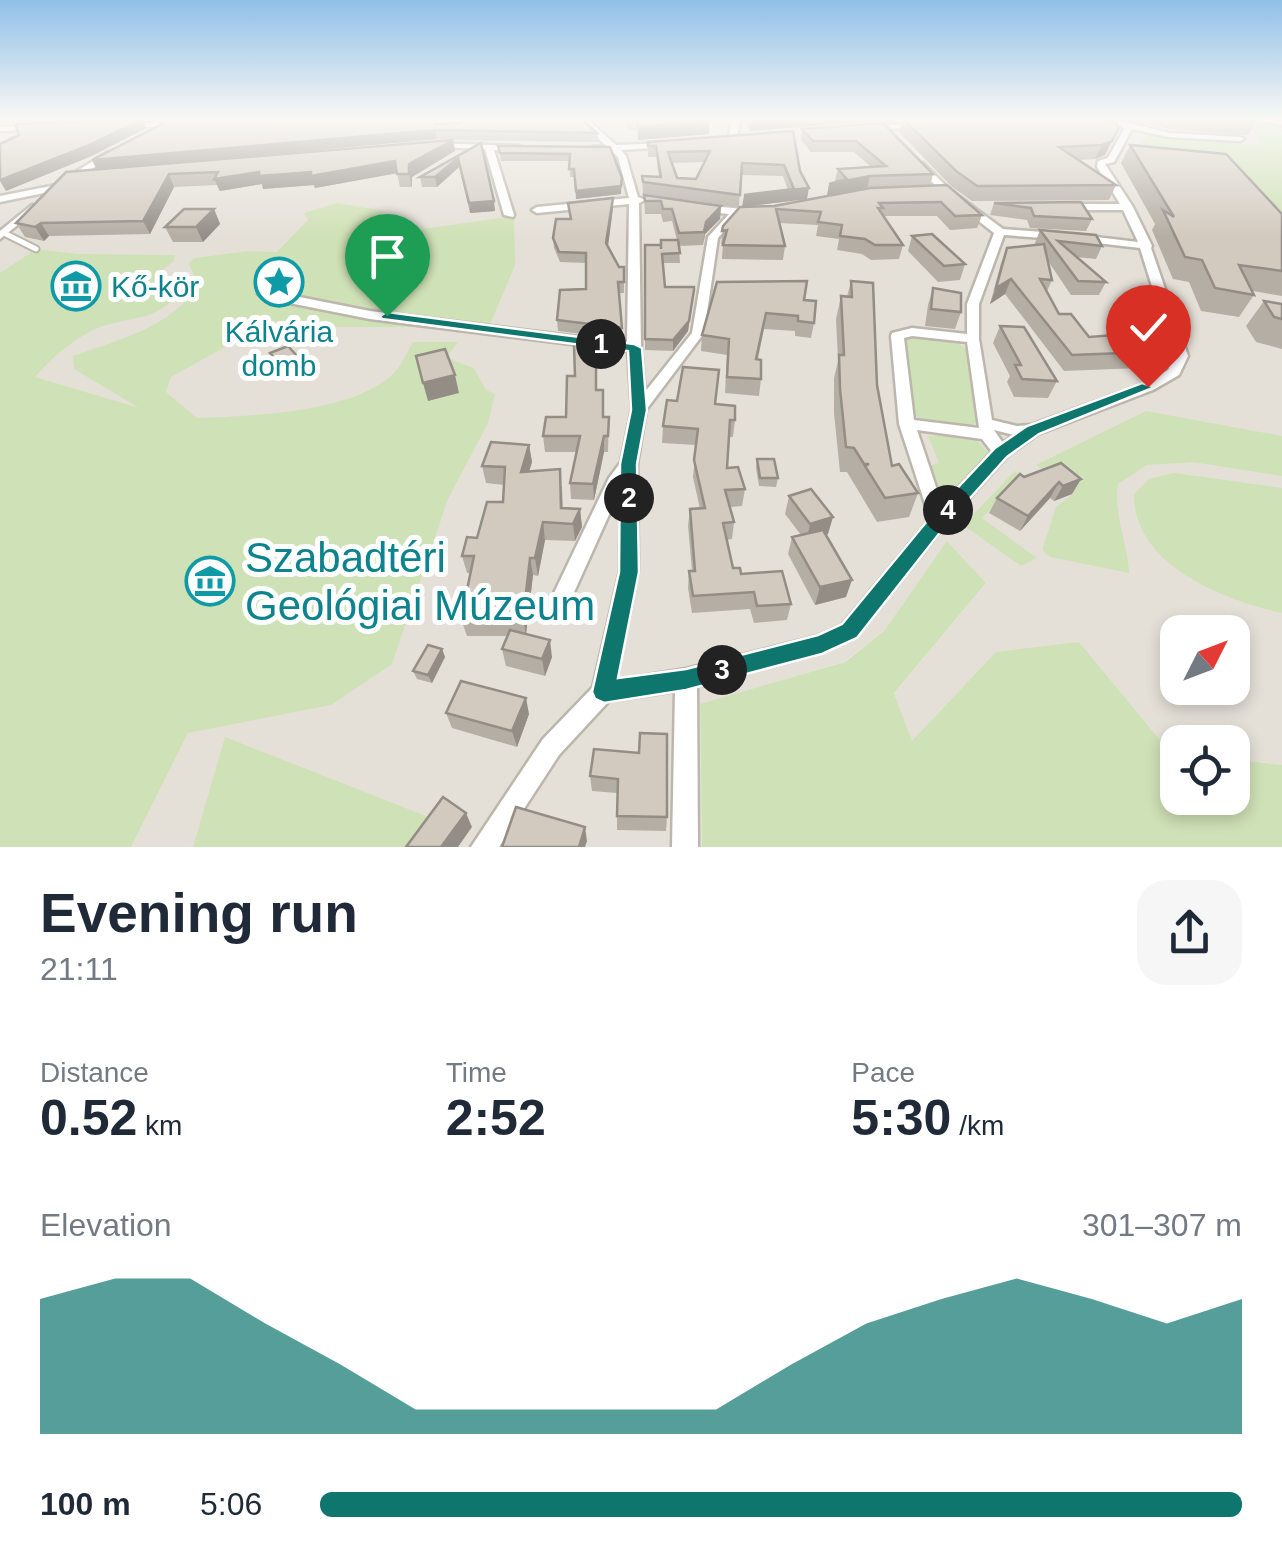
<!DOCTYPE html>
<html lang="en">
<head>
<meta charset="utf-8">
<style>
	body { margin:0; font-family:Arial,sans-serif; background:#f6f6f7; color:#1f2937; height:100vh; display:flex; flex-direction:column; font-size:38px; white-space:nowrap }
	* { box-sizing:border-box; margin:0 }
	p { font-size:32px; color:#747a83 }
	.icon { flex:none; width:55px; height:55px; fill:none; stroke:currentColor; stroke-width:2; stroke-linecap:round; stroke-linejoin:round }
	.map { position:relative; height:847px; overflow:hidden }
	.details { display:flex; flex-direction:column; background:#fff; flex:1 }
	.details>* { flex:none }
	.needle { width:65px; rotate:48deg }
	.fabs { position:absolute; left:1160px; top:615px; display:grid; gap:20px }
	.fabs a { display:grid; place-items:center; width:90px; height:90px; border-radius:20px; background:#fff; box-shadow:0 5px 15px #0003; font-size:50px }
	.pin { position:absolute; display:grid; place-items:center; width:85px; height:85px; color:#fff; margin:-102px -42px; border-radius:50% 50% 50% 0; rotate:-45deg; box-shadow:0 0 10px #0007 }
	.pin .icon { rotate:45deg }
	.km { position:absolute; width:50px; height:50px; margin:-25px; border-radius:50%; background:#222; color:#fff; font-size:28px; line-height:50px; text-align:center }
	.round { display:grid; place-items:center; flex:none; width:105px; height:105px; border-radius:30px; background:#f6f6f7 }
	.head { display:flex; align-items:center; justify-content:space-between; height:170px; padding:0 40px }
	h1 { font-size:55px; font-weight:700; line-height:75px }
	.figures { display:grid; grid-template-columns:repeat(3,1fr); gap:15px; height:170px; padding:10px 40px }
	.figures div { display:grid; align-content:center }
	.figures b { font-size:50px; font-weight:700 }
	.figures small { font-size:28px; font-weight:400 }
	.figures p { font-size:28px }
	.chart { height:280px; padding:20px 40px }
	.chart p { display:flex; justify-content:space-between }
	.chart svg { width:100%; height:180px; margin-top:10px; fill:#0f766e; opacity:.7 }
	ul { padding:0 40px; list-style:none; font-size:32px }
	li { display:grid; grid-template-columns:160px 120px 1fr; align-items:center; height:75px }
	li i { height:25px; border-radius:12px; background:#0f766e }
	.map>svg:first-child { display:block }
	.residential { fill:#e5e0d7; fill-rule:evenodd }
	.green { fill:#cfe1b6 }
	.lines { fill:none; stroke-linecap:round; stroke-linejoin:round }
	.service-casing { stroke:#bcb6ac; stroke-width:9 }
	.minor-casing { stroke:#bcb6ac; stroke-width:5 }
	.service { stroke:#fff; stroke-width:5 }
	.minor { fill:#fff; fill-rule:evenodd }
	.wall { fill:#b5aea4; fill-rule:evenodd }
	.shaded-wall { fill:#938d86 }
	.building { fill:#d2cabf; stroke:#938d86; stroke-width:2.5; fill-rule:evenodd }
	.route { fill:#0f766e; stroke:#fff; stroke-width:2.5 }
	.labels { text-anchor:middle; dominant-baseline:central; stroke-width:10; stroke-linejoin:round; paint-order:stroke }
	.far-culture-label { font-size:30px; fill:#0d838f; stroke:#fff; text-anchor:start }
	.near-culture-label { font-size:42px; fill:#0d838f; stroke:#fff; text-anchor:start }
</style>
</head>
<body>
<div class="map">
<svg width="1282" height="847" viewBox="0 0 1282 847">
	<rect width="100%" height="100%" fill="#f2efe8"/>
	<path class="residential" d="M0 119H1282V765L1233 759 1232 742H1178L1177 752 1168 751 1078 642 912 742 894 693 986 583 947 542 884 631 844 662 700 705 702 847H0ZM1178 632H1232V688H1178Z"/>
	<g class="green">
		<path d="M1249 119 1278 123 1269 119H1282V211L1241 174 1128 158 1149 134 1261 146Z"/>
		<path d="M337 203 385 211 375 218 379 225 423 229 514 216 515 265 489 327H282L243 337 171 377 166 392 197 418C252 416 350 413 392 375 401 367 407 352 413 342H458L446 358 474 368 486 390 495 394 488 423 448 499 392 664 331 705 188 733 131 847H0V273L36 249 78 254 175 255 174 261 161 271 178 284 180 292C153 323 137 315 103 326 79 334 51 358 35 377L139 408 74 369 73 356C115 341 174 327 198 284L189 264 194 258 249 251 277 252 308 220 304 213Z"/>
		<path d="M917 337 955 341 974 355 975 400 981 419C968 433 930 427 915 415L903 345 907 339Z"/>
		<path d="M1146 411 1282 436V476L1193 462 1147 465 1118 484C1113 514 1128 543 1129 573L1050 557 1042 550 1056 507 1074 493 1036 465Z"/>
		<path d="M959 435 976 440 990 454 942 499 934 491 929 466 939 463 928 436Z"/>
		<path d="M1015 471 1022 477 982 518 1037 558 1021 566 963 525Z"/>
		<path d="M1174 473 1282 488V613C1223 600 1133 565 1134 494L1149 479Z"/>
		<path d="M947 541 986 583 894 693 912 741 996 652 1079 642 1168 750 1177 752 1178 798H1232L1233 759 1282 765V847H702L700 704 845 662 884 631Z"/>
		<path d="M225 737 436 820 417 847H193Z"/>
	</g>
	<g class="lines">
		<g class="service-casing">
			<path id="service" d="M4 233 36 249"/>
		</g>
		<g class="minor-casing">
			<g id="minor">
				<path d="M579 119H587L616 145 667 143 671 145 667 147 621 150 626 156 638 197 645 200 639 203 641 349 645 392 692 333 708 237 729 214 702 211 697 208 702 205 754 210 759 213 754 216 739 214 718 238 704 333 646 410 637 464 638 571 616 680 686 669 818 636 842 625 930 519 899 424 891 336 892 333 912 328 967 334V304L994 233 943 193 917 167V163H923L949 189 1003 229 1056 233 1061 236 1056 239 1004 235 979 304V339L992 420 1017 426 1031 425 1143 384 1168 370 1174 356 1140 248 1079 241 1074 238 1079 235 1138 242 1123 210H1067L1062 207 1067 204H1120L1097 167 1098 161 1108 158 1124 129 1113 119 1169 133 1240 137 1244 139 1240 141 1169 137 1132 129 1114 162 1105 164 1133 207 1152 246 1151 248 1188 356 1179 375 1153 390 1038 434 1007 456 945 525 856 637 821 653 697 686 698 847H672L675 691 609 701 559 755 499 847H471L543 739 593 687 620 571 621 488 571 599 564 601 557 599 554 593 609 478 621 462 632 409 628 351 370 319 264 298 258 294 264 290 370 311 627 343 629 204 537 213 532 210 537 207 629 198 618 157 611 151H592V147L606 146ZM912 336 967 342 979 428 914 420 904 338ZM917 430 982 439 992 452 942 505ZM994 430 1014 435 1003 443Z"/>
				<path d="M732 119H740L737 137 744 138V142L729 138Z"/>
				<path d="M1265 119 1282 121V125L1266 121Z"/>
				<path d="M176 122 180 124 179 126 124 128 120 126 124 124Z"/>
				<path d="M924 124V128H921L869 129 865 127 869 125Z"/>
				<path d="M39 126V130H36L0 131V127Z"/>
				<path d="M432 143 520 146V150L517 151 494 150 514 215 513 217 504 215 485 149 435 147H432Z"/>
				<path d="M108 152 112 155 111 157 67 184 59 182Z"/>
				<path d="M56 185 61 188 59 190 0 202V196Z"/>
				<path d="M32 205 40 207 0 239V231Z"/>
			</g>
		</g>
		<use href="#service" class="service"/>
		<use href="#minor" class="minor"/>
	</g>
	<g class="wall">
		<path d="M0 119H103L0 123Z"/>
		<path d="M164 119H436V124L597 133 598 142 453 140 455 151 412 177V187H400L397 173 315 188 314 185 263 189 262 184 220 191 217 185 174 187 150 234 49 236 44 241 25 237 16 223 97 170 162 124ZM437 139 453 140 109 169Z"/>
		<path d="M622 119H708L709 134 638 140 637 130H629Z"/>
		<path d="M744 119H1119L1117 125 1119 127 1105 155 1095 159 1078 160 1116 185 1109 200 972 201 951 186 899 132 902 120 750 131Z"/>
		<path d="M1122 119H1250L1256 122 1248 135 1170 129Z"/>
		<path d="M883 123 933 174 930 186 982 215 977 228 950 230 937 216H883L903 245 899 259 871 260 862 254 837 250 839 239 816 236 818 225 779 223 785 246 783 260 722 259 723 244 721 245 723 226 774 206 918 186 867 188 827 196 829 184 837 182 835 180 838 169 871 167 854 152H811L801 140 802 129Z"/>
		<path d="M793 131 807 199 742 207 788 190 783 176 741 175 739 207 643 194 642 176 659 177 656 157H648V142ZM704 162 696 179 677 178 672 163Z"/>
		<path d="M481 143 495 211 470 213 459 167 437 187H422L420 177Z"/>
		<path d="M1130 145 1282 214V296L1253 291 1254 295 1239 317 1201 311 1189 282 1173 279 1152 230 1155 224 1121 163Z"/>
		<path d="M498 146 610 147 621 194 576 199 574 177H570L569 161H501Z"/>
		<path d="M644 195 721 206 720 219 705 234 703 245 679 246 680 263H663L665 287 694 290 688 331 673 351 645 350V245H661L677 240 672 221 663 222 661 214H645Z"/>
		<path d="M1081 202 1092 219 1086 231 1030 228 1027 220 990 215 994 203Z"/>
		<path d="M568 203 613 208 608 246 619 267H624V293H619L622 339 558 331 557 320 586 289V263L560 262 554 248 553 238 570 219Z"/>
		<path d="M214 209 220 224 203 242H173L165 227Z"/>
		<path d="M1040 230 1102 246 1096 259 1076 257 1106 282 1099 295H1071L1048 261 1052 280 1047 291 1059 314 1089 337 1148 352 1139 368 1064 371 1005 294 990 304 1001 263 1007 248 1036 245 1035 243Z"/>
		<path d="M912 236 965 264 960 280 938 282 908 251Z"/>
		<path d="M851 281 877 385 892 466 918 493 909 517 877 522 847 472H840L834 413V378L838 361 836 319 841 296 847 297Z"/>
		<path d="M933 288 961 312 955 329 925 326 928 305Z"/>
		<path d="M804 300 814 323 811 338 795 336V331L764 329 758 359 761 379 759 396 725 393 727 355 701 351 702 335Z"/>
		<path d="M1264 301 1282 304V349L1256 342 1246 326Z"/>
		<path d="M1000 326 1057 381 1048 398 1014 397 1007 382 1010 376 993 343Z"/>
		<path d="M597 390 604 417H609L608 452H604L594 500 571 499 570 483 577 452H545L543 436Z"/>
		<path d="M715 404 735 420 733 437H729L727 468 745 489 742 506 730 507 734 522 732 539 726 540 733 568 791 604 787 620 754 623 750 609 692 613 688 588 689 571H692L688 526 690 509H700L693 477 696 445 662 443 663 426Z"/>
		<path d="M529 445 532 462 529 471 562 487 563 508 580 509 582 527 575 541 545 540 538 576 533 575 526 634 552 657 545 676 506 666 502 649 508 636H467L461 619 470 573H467L462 556 503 502 504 485 486 483 482 466Z"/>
		<path d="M757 459 778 478 776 487 759 486 756 468Z"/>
		<path d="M1024 477 1081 479 1072 494 1054 501 1050 498 1020 531 989 513 997 498Z"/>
		<path d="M789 496 828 534 826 535 846 597 815 605 788 554 792 537 801 535 785 514Z"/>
		<path d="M442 649 445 657 432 683 417 679 413 671Z"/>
		<path d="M446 713 529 714 517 747 452 728Z"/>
		<path d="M594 749 667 817 666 831 617 830V793L592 791 590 776Z"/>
	</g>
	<g class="shaded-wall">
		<path d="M142 119 146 128 92 156 6 191 0 181V180Z"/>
		<path d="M752 119H883V120L750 131Z"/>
		<path d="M710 121 709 134 638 140V127Z"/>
		<path d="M1119 127 1105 155 1095 159 1102 145Z"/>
		<path d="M435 130 437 139 97 170 92 160Z"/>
		<path d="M453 140 455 151 412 177V187L409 174V164Z"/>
		<path d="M458 158 459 167 437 187 435 177Z"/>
		<path d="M395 161 398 173 315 188 314 185 263 189 262 184 220 191 214 179 259 172Z"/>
		<path d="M169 174 174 187 150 234 143 221Z"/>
		<path d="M870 176 867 188 827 196 829 184Z"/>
		<path d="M622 178 621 194 576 199V191Z"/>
		<path d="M809 188 807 199 742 207 744 195Z"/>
		<path d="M613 198V208L607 253 606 243Z"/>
		<path d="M494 201 495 211 470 213 469 203Z"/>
		<path d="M721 206 720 219 705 234 703 245 706 222Z"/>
		<path d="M214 209 220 224 203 242 196 227Z"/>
		<path d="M41 223 49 236 44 241 35 227Z"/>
		<path d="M1011 279 1005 294 990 304 996 288Z"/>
		<path d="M694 290 688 331 673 351V340Z"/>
		<path d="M298 357 301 366 284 373 280 364Z"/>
		<path d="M455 375 459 393 428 401 423 383Z"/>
		<path d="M604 436V452L594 500 593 484Z"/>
		<path d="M529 445 532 462 524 489 521 472Z"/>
		<path d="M1081 479 1072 494 1054 501 1063 486Z"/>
		<path d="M1059 482 1050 498 1020 531 1028 516Z"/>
		<path d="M580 509 582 527 575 541 573 524Z"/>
		<path d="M833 517 828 534 806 542 810 524Z"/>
		<path d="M543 522 545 540 538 576 535 558Z"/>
		<path d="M530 558 533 575 526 635 523 618Z"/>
		<path d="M852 580 846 597 815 605 820 587Z"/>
		<path d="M550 640 552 657 545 676 542 659Z"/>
		<path d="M442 649 445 657 432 683 428 675Z"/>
		<path d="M526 698 529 714 517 747 512 731Z"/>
		<path d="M466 813 472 827 458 847H441Z"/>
		<path d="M585 827 587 841 585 847H579Z"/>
	</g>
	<g class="building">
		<path d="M142 119 87 146 0 180V144L19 135 15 124Z"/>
		<path d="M164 119H435V124L461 123 464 119H582L597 133 435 130 92 160 162 124Z"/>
		<path d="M637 119H708L710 121 638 127Z"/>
		<path d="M903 119H1108L1119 127 1112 141 1102 145 1059 147 1116 185 977 186 956 171Z"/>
		<path d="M1213 119H1250L1256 122Z"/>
		<path d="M883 123 933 174 870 176 829 184 847 179 838 169 886 166 856 141H813L802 129Z"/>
		<path d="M793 131 800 171 809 188 744 195 794 189 784 165 742 163 740 195 643 182 642 176 661 177 656 146H648V142ZM710 151 696 179 677 178 668 152Z"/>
		<path d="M453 140 409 164V174H397L395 161 311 176V172L259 176V172L214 179 218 172 169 174 143 221 41 223 35 227 16 223 66 172Z"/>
		<path d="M481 143 494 201 469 203 458 158 435 177H420Z"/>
		<path d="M1130 145 1226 154 1282 214V271L1239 265 1254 295 1215 288 1202 260 1185 257 1163 210 1174 217Z"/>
		<path d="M498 146 610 147 622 178 621 186 576 191 574 169H569L570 154 500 153Z"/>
		<path d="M947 185 982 215 955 216 941 202 879 203 883 208H878L903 245H875L865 239 840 236 842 225 818 222 821 212 776 209 785 246 723 245 727 230 722 231 723 226 740 207 774 206 870 188Z"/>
		<path d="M644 195 721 206 706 222 704 232 679 233 672 209H663L661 201H645Z"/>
		<path d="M613 198 606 243 619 267H624V282H618L622 328 557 320 560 290 586 289V253L559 252 553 238 556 219H571L568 203Z"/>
		<path d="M1081 202 1092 219 1034 216 1031 208 994 203Z"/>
		<path d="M184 209H214L196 227H165Z"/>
		<path d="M1040 230 1096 235 1102 246 1058 241 1106 282 1078 281Z"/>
		<path d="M932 234 965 264 944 266 912 236Z"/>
		<path d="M661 240H678L680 253 662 254 665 287H694V290L689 321 673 340 645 339V245H661V249Z"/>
		<path d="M1044 244 1052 280 1040 279 1059 314H1071L1089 337 1128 334 1148 352 1072 355 1011 279 996 288 1007 248Z"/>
		<path d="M807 281 804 300 816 301 814 323 798 321V316L766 313 756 359 761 360V379L727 377 729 339 702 335 717 282Z"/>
		<path d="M851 281 873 283 877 385 892 466 899 464 918 493 885 498 865 466 869 464H864L854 448 846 447 840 389 839 355H844L841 296 852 297Z"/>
		<path d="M933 288 961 293V312L931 309Z"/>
		<path d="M1264 301 1282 304V319L1274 317Z"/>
		<path d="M1000 326 1024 327 1057 381 1022 379 1015 365H1021Z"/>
		<path d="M596 344V390H603V417H609L608 436H604L593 484 570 483 580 436H543L546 417H566L567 376H575L574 345Z"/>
		<path d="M288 346 298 357 280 364 270 353Z"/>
		<path d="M445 349 455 375 423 383 416 356Z"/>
		<path d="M683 367 719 370 715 404 735 406V420H730L727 468 738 467 745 489 725 490 734 522 723 523 733 568H740L741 574 782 571 791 604 757 606 754 592 693 596 689 571H695L690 509 705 508 694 460 698 429 663 426 667 400 677 401Z"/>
		<path d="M491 442 529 445 521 472 560 469 561 508 580 509 573 524 543 522 535 558H530L523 618 461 619 474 556H462L467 537 477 538 487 502H503L505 467 482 466Z"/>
		<path d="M757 459H774L778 478H760Z"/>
		<path d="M1061 463 1081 479 1063 486 1059 482 1028 516 997 498 1020 474 1024 477Z"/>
		<path d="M811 489 833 517 810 524 789 496Z"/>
		<path d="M823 530 852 580 820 587 792 537Z"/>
		<path d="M510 630 550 640 542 659 502 649Z"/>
		<path d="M428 645 442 649 428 675 413 671Z"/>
		<path d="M461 681 526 698 512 731 446 713Z"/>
		<path d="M640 733 667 734V817L617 816 618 779 590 776 594 749 639 753Z"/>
		<path d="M443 797 466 813 441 847H406Z"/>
		<path d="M516 807 585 827 579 847H502Z"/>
	</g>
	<linearGradient id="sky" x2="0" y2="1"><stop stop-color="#90bfe8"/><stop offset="0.5" stop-color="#f9f8f5"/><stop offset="1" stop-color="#f9f8f5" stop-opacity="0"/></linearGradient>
	<rect width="1282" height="237" fill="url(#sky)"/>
	<path class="route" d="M387 312 634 344 642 348 647 410 637 464 639 572 618 678 686 669 818 635 842 624 932 515 995 448 1027 426 1142 383 1155 387 1039 434 1007 457 946 525 857 638 822 654 686 690 604 703 595 699 592 692 619 572 620 464 631 410 628 351 382 319 380 316Z"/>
	<defs>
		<g id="sight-ring" transform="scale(2.5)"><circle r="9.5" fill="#fff" stroke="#0f9aa8" stroke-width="1.5"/><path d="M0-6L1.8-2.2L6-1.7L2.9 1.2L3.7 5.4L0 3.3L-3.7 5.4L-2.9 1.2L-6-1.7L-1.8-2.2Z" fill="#0f9aa8"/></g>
		<g id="museum-ring" transform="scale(2.5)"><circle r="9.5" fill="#fff" stroke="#0f9aa8" stroke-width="1.5"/><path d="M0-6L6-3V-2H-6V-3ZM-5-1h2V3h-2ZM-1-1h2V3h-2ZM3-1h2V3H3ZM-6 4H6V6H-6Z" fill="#0f9aa8"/></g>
	</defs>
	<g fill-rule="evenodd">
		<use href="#sight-ring" x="279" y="282"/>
		<use href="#museum-ring" x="76" y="286"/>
		<use href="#museum-ring" x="210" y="581"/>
	</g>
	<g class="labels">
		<g class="far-culture-label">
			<text x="111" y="286">Kő-kör</text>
			<text x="279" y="331" text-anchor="middle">Kálvária<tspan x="279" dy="34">domb</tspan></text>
		</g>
		<g class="near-culture-label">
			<text x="245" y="557">Szabadtéri<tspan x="245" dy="48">Geológiai Múzeum</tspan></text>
		</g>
	</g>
</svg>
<div class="fabs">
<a><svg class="needle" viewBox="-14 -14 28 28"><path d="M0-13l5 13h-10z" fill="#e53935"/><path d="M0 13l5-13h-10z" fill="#747a83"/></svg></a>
<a><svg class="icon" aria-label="locate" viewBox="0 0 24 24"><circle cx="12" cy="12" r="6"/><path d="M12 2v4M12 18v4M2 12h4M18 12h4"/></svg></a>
</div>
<div class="pin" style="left:387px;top:316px;background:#1e9e55"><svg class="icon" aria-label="arrive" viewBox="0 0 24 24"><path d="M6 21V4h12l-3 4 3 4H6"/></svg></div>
<div class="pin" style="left:1148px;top:387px;background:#d93025"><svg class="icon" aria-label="check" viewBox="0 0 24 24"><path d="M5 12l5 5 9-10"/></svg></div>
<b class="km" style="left:601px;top:344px">1</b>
<b class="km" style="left:629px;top:498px">2</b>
<b class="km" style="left:722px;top:670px">3</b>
<b class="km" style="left:948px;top:510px">4</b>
</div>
<section class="details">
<div class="head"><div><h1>Evening run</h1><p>21:11</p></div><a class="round"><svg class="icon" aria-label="share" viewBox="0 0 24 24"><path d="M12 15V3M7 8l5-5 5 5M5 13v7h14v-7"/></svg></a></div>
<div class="figures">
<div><p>Distance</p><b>0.52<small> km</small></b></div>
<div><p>Time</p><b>2:52</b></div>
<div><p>Pace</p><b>5:30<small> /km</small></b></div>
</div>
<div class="chart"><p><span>Elevation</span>301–307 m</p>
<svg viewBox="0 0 160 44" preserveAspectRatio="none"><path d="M0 44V11L10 6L20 6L30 17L40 27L50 38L60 38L70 38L80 38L90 38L100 27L110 17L120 11L130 6L140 11L150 17L160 11V44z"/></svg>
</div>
<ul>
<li><b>100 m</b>5:06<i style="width:100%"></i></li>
</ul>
</section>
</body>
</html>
